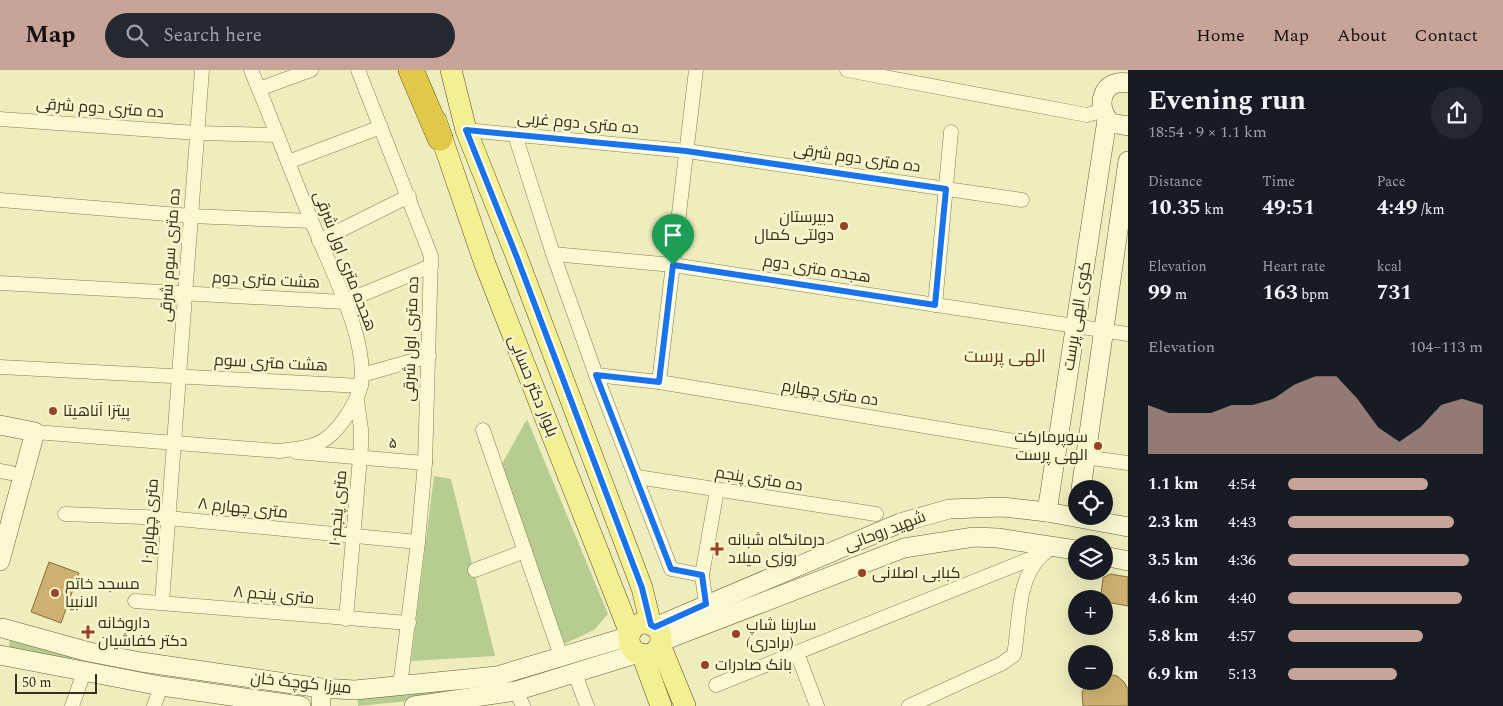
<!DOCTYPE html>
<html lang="en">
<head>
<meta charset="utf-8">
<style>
	body { margin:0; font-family:Spectral,Cairo,serif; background:#242831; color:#f1f3f6; height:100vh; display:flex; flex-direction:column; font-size:19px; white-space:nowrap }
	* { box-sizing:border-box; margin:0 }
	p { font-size:16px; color:#9ea1a6 }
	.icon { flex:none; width:28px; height:28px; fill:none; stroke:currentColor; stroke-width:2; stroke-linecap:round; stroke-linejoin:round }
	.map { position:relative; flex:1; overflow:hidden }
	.details { display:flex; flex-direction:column; background:#171b24; width:375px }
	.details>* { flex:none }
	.controls { position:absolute; left:1068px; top:410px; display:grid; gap:10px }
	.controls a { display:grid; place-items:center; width:45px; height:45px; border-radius:50%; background:#171b24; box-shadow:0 5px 20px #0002; font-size:25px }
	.scale { position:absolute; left:15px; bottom:12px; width:82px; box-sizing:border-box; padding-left:5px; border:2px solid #352f1b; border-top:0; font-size:14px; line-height:18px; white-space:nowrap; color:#352f1b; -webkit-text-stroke:4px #f6f5cc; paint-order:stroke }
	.pin { position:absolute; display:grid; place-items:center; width:42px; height:42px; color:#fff; margin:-51px -21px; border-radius:50% 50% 50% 0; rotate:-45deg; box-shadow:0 0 5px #0007 }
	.pin .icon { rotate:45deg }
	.round { display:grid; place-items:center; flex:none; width:52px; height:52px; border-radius:26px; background:#242831 }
	.overview { display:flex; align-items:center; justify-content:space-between; height:85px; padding:0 20px }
	h1 { font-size:28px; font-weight:700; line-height:38px }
	.figures { display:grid; grid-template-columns:repeat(3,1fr); gap:8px; height:85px; padding:5px 20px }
	.figures div { display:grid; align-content:center }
	.figures b { font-size:21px; font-weight:700 }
	.figures small { font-size:14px; font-weight:400 }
	.figures p { font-size:14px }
	.chart { height:140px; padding:10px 20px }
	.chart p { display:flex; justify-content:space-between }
	.chart svg { width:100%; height:90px; margin-top:5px; fill:#c8a398; opacity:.7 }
	ul { padding:0 20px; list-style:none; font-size:16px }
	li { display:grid; grid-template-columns:80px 60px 1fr; align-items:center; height:38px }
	li i { height:12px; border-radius:6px; background:#c8a398 }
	header { display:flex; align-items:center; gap:30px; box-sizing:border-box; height:70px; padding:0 25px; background:#c8a398; color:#111 }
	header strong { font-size:24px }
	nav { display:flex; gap:28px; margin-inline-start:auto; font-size:18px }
	.search { width:350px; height:45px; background:#242831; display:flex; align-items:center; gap:12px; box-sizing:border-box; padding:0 18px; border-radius:28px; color:#9ea1a6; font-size:19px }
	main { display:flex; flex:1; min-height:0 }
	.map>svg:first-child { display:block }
	.green { fill:#b6cc91 }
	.building { fill:#ceb171; stroke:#866d3b }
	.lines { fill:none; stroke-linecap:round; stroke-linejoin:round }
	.street-casing { stroke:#867d56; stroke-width:15 }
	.secondary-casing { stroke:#685d39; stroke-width:20 }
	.primary-casing { stroke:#54492a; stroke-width:22 }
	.highway-casing { stroke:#54492a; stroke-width:26 }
	.street { stroke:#f9f8d0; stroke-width:14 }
	.secondary { stroke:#f9f8d0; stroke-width:19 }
	.primary { stroke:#f4f092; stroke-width:21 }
	.highway { stroke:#e2c849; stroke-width:25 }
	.route-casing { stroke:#fff; stroke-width:10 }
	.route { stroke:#1a73e8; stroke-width:6 }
	.poi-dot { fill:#974224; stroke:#f6f5cc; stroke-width:2 }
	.labels { text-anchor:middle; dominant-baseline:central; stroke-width:5; stroke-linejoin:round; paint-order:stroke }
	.street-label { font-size:16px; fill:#352f1b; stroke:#f6f5cc }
	.poi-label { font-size:16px; fill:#352f1b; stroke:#f6f5cc; text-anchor:start }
	.neighbourhood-label { font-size:18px; fill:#633c19; stroke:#f6f5cc }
</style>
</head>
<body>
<header>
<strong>Map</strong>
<div class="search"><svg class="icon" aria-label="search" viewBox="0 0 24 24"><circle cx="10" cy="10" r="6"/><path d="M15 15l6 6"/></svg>Search here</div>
<nav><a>Home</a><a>Map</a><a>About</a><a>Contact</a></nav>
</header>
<main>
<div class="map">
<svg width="1128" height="636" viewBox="0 0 1128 636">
	<rect width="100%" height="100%" fill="#efedbd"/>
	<g class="green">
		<path d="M527 349 608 544 594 560 564 574 502 394Z"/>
		<path d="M434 406 451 409 495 586 411 591Z"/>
		<path d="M10 568 69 581 72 590 8 583Z"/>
		<path d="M467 610 469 625 358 636V620Z"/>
	</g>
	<g class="building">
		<path d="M49 492 79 503 61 553 31 542Z"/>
		<path d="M1110 504 1128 507V536L1106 532 1101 524 1103 508Z"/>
		<path d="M1104 603 1117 606 1124 612 1128 619V636H1083L1082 622 1087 613 1089 611H1104Z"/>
	</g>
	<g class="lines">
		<g class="street-casing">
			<g id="street">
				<path d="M358 0 431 186 425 393 418 472 400 616"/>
				<path d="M847 0 1087 45 1101 41"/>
				<path d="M259 19 311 0"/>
				<path d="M0 49 197 63 277 65"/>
				<path d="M466 60 687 81 1022 130"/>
				<path d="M515 65 553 184 596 305 671 499 702 505"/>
				<path d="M288 92 381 57"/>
				<path d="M0 130 191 146 311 151"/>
				<path d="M319 171 409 126"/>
				<path d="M553 184 673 195 1128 264"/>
				<path d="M0 213 344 232 431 196"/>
				<path d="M935 235 951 62"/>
				<path d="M0 297 361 316"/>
				<path d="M362 305 429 286"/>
				<path d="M596 305 659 312 1057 378"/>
				<path d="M659 312 696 0"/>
				<path d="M483 360 561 586"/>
				<path d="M35 362 279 381C295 379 314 378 327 368 341 357 358 332 361 314 368 268 329 196 312 152 291 101 272 50 251 0"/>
				<path d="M296 382 425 393"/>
				<path d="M1085 387 1128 393"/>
				<path d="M0 401 11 403"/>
				<path d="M637 407 876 444"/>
				<path d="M65 444 168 448 418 472"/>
				<path d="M475 500 525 481"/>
				<path d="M135 531 409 553"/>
				<path d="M162 532 202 0"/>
				<path d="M706 534 702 505 717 420"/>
				<path d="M346 549 361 376V359L357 331"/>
				<path d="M797 583 817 636"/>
				<path d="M575 604 587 636"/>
				<path d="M716 615 1045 483"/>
				<path d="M516 621 523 636"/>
				<path d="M72 636 84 602"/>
				<path d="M154 636 161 616"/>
				<path d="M909 636 1001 594 1014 585C1020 553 1016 509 1042 485"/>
			</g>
		</g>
		<g class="secondary-casing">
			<g id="secondary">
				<path d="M1128 13C1102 8 1094 37 1111 53L1128 56"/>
				<path d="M0 355 35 362 0 491"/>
				<path d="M1081 419 1128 91"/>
				<path d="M1047 442 1107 50"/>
				<path d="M1104 486 1128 491"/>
				<path d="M655 557 900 453 949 439 1003 437 1047 442 1128 457"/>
				<path d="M2 558 89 582 141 592 321 618 355 620 497 606 630 566"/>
				<path d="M660 572 904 478 974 467 998 468 1076 480"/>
				<path d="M0 585 161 616 301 636"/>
				<path d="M321 636V618"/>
				<path d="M414 636 516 621 639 583"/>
			</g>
		</g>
		<g class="primary-casing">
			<g id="primary">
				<path d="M451 0 466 60 516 185 642 518 651 555"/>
				<path d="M436 51 485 194 630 563"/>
				<circle cx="645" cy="569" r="16"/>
				<path d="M660 575 685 636"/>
				<path d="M642 584 661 636"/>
			</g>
		</g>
		<g class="highway-casing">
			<path id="highway" d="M411 0 440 68"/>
		</g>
		<use href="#street" class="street"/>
		<use href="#secondary" class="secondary"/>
		<use href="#primary" class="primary"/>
		<use href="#highway" class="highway"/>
	</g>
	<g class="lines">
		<g class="route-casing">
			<path id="route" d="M466 60 686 81 946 119 935 235 673 195 659 312 596 305 671 499 702 505 706 534 655 557 651 555 642 518 516 185Z"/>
		</g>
		<use href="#route" class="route"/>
	</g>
	<g class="poi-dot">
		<circle cx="844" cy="156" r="5"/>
		<circle cx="53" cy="341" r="5"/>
		<circle cx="1098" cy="376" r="5"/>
		<path d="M714.5 471.5h5v5h5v5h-5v5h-5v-5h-5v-5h5z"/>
		<circle cx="862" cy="503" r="5"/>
		<circle cx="55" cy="523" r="5"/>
		<path d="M85.5 554.5h5v5h5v5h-5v5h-5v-5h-5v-5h5z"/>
		<circle cx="736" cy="564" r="5"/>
		<circle cx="705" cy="595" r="5"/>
	</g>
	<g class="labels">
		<g class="street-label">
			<text transform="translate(100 38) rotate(4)">ده متری دوم شرقی</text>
			<text transform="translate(578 53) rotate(5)">ده متری دوم غربی</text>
			<text transform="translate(857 88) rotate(8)">ده متری دوم شرقی</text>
			<text transform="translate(170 185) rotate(-86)">ده متری سوم شرقی</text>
			<text transform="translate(345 191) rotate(69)">هجده متری اول شرقی</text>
			<text transform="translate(817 199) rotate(9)">هجده متری دوم</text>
			<text transform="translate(266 210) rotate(3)">هشت متری دوم</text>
			<text transform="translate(1077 246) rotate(-81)">کوی الهی پرست</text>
			<text transform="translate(411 269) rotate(-88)">ده متری اول شرقی</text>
			<text transform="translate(271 293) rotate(3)">هشت متری سوم</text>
			<text transform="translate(533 316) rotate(68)">بلوار دکتر حسابی</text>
			<text transform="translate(830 323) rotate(9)">ده متری چهارم</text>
			<text transform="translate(393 373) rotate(5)">۵</text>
			<text transform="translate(759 409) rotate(9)">ده متری پنجم</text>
			<text transform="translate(243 438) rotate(6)">۸ متری چهارم</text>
			<text transform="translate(338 438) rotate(-85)">۱۰متری پنجم</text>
			<text transform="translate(150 451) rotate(-86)">۱۰متری چهارم</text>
			<text transform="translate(885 461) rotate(-21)">شهید روحانی</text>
			<text transform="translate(274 525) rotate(5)">۸ متری پنجم</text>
			<text transform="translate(301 613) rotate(6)">میرزا کوچک خان</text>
		</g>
		<g class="poi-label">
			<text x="834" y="147" text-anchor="end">دبیرستان<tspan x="834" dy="18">دولتی کمال</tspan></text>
			<text x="63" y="341">پیتزا آناهیتا</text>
			<text x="1088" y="367" text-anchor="end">سوپرمارکت<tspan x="1088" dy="18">الهی پرست</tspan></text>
			<text x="728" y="470">درمانگاه شبانه<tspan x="728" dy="18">روزی میلاد</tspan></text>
			<text x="872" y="503">کبابی اصلانی</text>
			<text x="65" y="514">مسجد خاتم<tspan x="65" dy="18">الانبیا</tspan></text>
			<text x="98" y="553">داروخانه<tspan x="98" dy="18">دکتر کفاشیان</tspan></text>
			<text x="746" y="555">سارینا شاپ<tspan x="746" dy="18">(برادری)</tspan></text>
			<text x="715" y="595">بانک صادرات</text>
		</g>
		<g class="neighbourhood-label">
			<text x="1005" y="286">الهی پرست</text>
		</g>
	</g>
</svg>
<div class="controls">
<a><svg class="icon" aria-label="locate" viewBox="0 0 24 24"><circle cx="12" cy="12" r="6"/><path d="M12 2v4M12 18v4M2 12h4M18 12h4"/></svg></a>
<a><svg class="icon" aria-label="layers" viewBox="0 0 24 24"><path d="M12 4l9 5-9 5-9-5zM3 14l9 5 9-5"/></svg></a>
<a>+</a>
<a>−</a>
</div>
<div class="scale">50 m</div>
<div class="pin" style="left:673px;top:195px;background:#1e9e55"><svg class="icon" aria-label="arrive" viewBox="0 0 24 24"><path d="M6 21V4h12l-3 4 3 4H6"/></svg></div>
</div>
<section class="details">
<div class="overview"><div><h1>Evening run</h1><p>18:54 · 9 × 1.1 km</p></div><a class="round"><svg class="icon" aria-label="share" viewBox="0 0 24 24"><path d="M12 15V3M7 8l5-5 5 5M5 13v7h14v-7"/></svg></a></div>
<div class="figures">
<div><p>Distance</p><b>10.35<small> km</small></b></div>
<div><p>Time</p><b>49:51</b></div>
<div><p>Pace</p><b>4:49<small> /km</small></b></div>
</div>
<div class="figures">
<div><p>Elevation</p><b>99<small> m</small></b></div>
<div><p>Heart rate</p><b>163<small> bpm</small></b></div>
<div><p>kcal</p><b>731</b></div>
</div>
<div class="chart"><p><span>Elevation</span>104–113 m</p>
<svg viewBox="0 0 160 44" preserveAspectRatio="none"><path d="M0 44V20L10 24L20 24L30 24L40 20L50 20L60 17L70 10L80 6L90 6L100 17L110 31L120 38L130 31L140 20L150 17L160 20V44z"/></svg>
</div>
<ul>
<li><b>1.1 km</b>4:54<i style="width:72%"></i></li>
<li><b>2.3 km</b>4:43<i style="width:85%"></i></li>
<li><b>3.5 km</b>4:36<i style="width:93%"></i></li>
<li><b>4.6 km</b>4:40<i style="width:89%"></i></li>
<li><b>5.8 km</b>4:57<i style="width:69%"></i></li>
<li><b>6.9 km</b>5:13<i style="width:56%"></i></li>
</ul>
</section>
</main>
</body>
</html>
